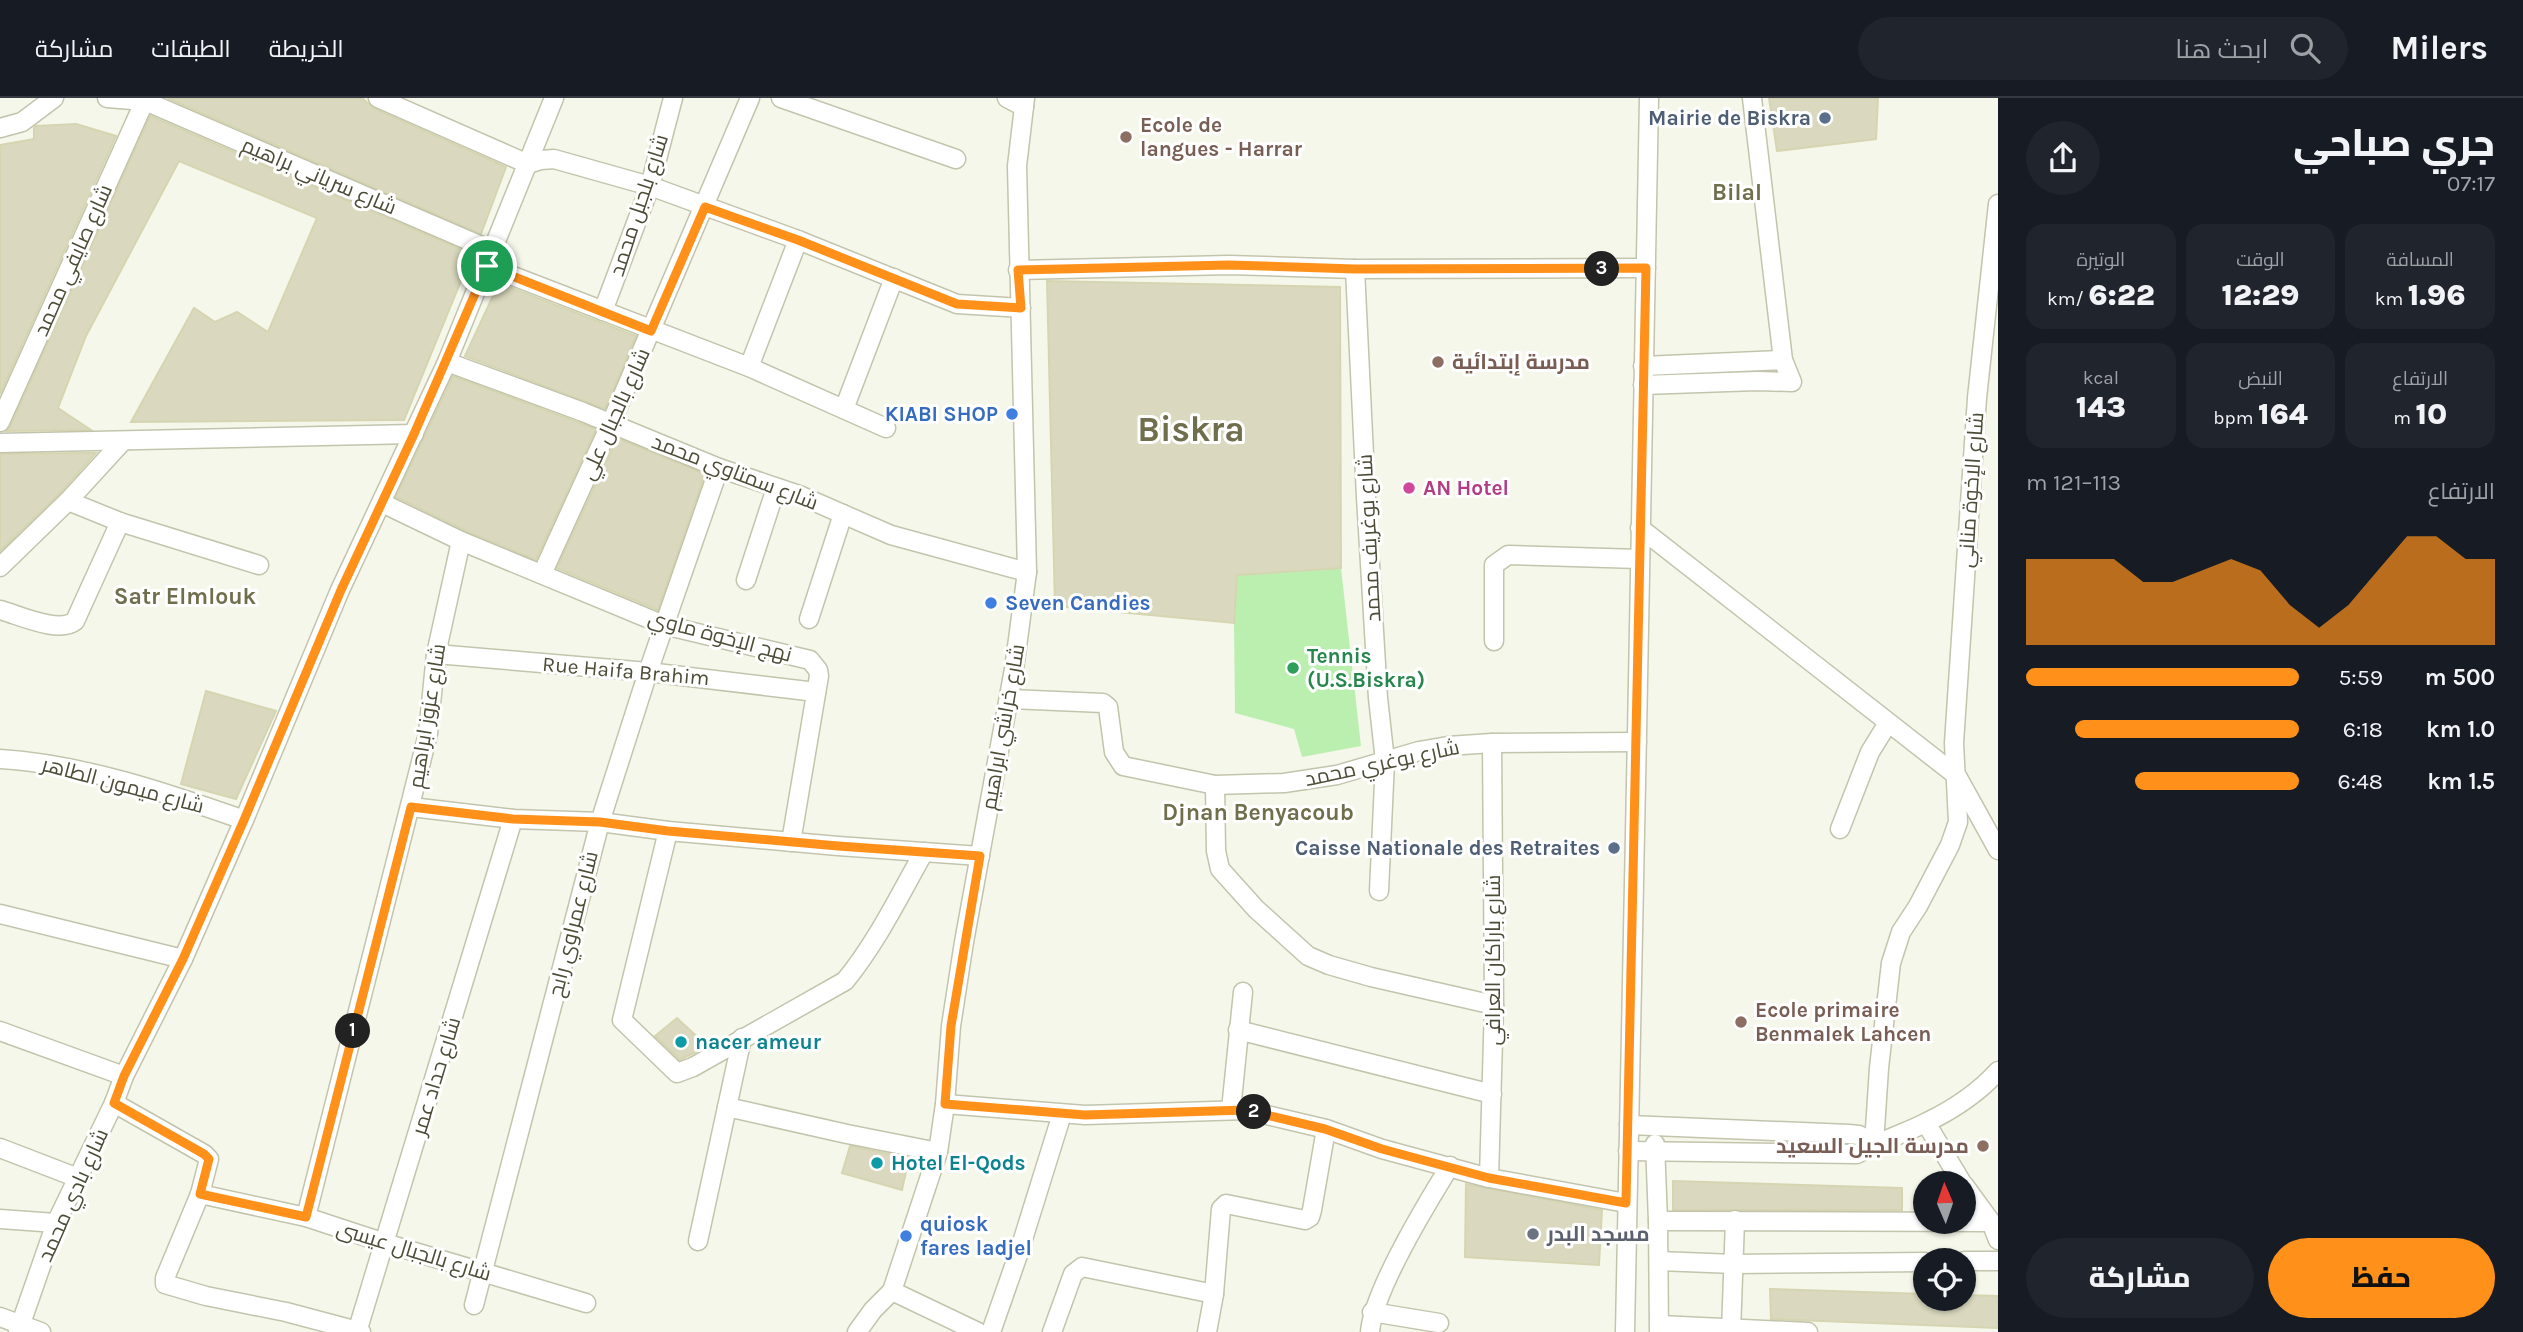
<!DOCTYPE html>
<html lang="ar">
<head>
<meta charset="utf-8">
<style>
	body { margin:0; font-family:Karla,Cairo,sans-serif; background:#20242c; color:#f1f3f6; direction:rtl; height:100vh; display:flex; flex-direction:column; font-size:26px; white-space:nowrap }
	* { box-sizing:border-box; margin:0 }
	p { font-size:23px; color:#9ea1a6 }
	.icon { flex:none; width:38px; height:38px; fill:none; stroke:currentColor; stroke-width:2; stroke-linecap:round; stroke-linejoin:round }
	.map { position:relative; flex:1; overflow:hidden; direction:ltr }
	.drawer { display:flex; flex-direction:column; background:#171b24; width:525px }
	.drawer>* { flex:none }
	.needle { width:46px; rotate:358deg }
	.buttons { position:absolute; left:1913px; top:1073px; display:grid; gap:14px }
	.buttons a { display:grid; place-items:center; width:63px; height:63px; border-radius:50%; background:#171b24; box-shadow:0 2px 5px #0004; font-size:35px }
	.pin { position:absolute; display:grid; place-items:center; width:60px; height:60px; color:#fff; margin:-30px; border:4px solid #fff; border-radius:50%; box-shadow:0 2px 7px #0007 }
	.km { position:absolute; width:35px; height:35px; margin:-18px; border-radius:50%; background:#222; color:#fff; font-size:19px; line-height:35px; text-align:center }
	.round { display:grid; place-items:center; flex:none; width:74px; height:74px; border-radius:37px; background:#20242c }
	.head { display:flex; align-items:center; justify-content:space-between; height:119px; padding:0 28px }
	h1 { font-size:38px; font-weight:800; line-height:52px }
	.figures { display:grid; grid-template-columns:repeat(3,1fr); gap:10px; height:119px; padding:7px 28px }
	.figures div { display:grid; align-content:center; border-radius:18px; background:#20242c; text-align:center }
	.figures b { font-size:30px; font-weight:800 }
	.figures small { font-size:19px; font-weight:400 }
	.figures p { font-size:19px }
	.chart { height:196px; padding:14px 28px }
	.chart p { display:flex; justify-content:space-between }
	.chart svg { width:100%; height:126px; margin-top:7px; fill:#ff911a; opacity:.7 }
	.button { display:flex; gap:14px; margin-top:auto; padding:14px 28px }
	.button a { flex:1; height:80px; border-radius:42px; background:#ff911a; color:#111; font-size:28px; font-weight:800; line-height:80px; text-align:center }
	.button a+a { background:#20242c; color:#f1f3f6 }
	ul { padding:0 28px; list-style:none; font-size:23px }
	li { display:grid; grid-template-columns:112px 84px 1fr; align-items:center; height:52px }
	li i { height:18px; border-radius:9px; background:#ff911a }
	header { display:flex; align-items:center; gap:42px; box-sizing:border-box; height:98px; padding:0 35px; background:#171b24; border-bottom:2px solid #363941 }
	header strong { font-size:33px }
	nav { display:flex; gap:38px; margin-inline-start:auto; font-size:24px }
	.search { width:490px; height:63px; background:#20242c; display:flex; align-items:center; gap:18px; box-sizing:border-box; padding:0 24px; border-radius:38px; color:#9ea1a6; font-size:26px }
	main { display:flex; flex:1; min-height:0 }
	.map>svg:first-child { display:block }
	.green { fill:#bbefb0 }
	.building { fill:#dad9bf; stroke:#d6d5b1; stroke-width:2 }
	.lines { fill:none; stroke-linecap:round; stroke-linejoin:round }
	.minor-casing { stroke:#c3c4ac; stroke-width:21 }
	.minor { stroke:#fff; stroke-width:18 }
	.route-casing { stroke:#fff; stroke-width:14 }
	.route { stroke:#ff911a; stroke-width:9 }
	.service-dot { fill:#5c6f8a; stroke:#fff; stroke-width:2.5 }
	.education-dot { fill:#8d6e63; stroke:#fff; stroke-width:2.5 }
	.shop-dot { fill:#3f7fe0; stroke:#fff; stroke-width:2.5 }
	.hotel-dot { fill:#d1479c; stroke:#fff; stroke-width:2.5 }
	.leisure-dot { fill:#2e9e5b; stroke:#fff; stroke-width:2.5 }
	.culture-dot { fill:#0f9aa8; stroke:#fff; stroke-width:2.5 }
	.worship-dot { fill:#6b7280; stroke:#fff; stroke-width:2.5 }
	.labels { text-anchor:middle; dominant-baseline:central; stroke-width:6; stroke-linejoin:round; paint-order:stroke }
	.service-label { font-size:21px; font-weight:bold; fill:#4e5e75; stroke:#fff; text-anchor:end }
	.education-label { font-size:21px; font-weight:bold; fill:#785e54; stroke:#fff; text-anchor:start }
	.street-label { font-size:21px; fill:#4c4c37; stroke:#fff }
	.shop-label { font-size:21px; font-weight:bold; fill:#366cbe; stroke:#fff; text-anchor:start }
	.hotel-label { font-size:21px; font-weight:bold; fill:#b23c85; stroke:#fff; text-anchor:start }
	.leisure-label { font-size:21px; font-weight:bold; fill:#27864d; stroke:#fff; text-anchor:start }
	.culture-label { font-size:21px; font-weight:bold; fill:#0d838f; stroke:#fff; text-anchor:start }
	.worship-label { font-size:21px; font-weight:bold; fill:#5b616d; stroke:#fff; text-anchor:start }
	.neighbourhood-label { font-size:23px; font-weight:bold; fill:#706f4d; stroke:#fff }
	.town-label { font-size:35px; font-weight:bold; fill:#706f4d; stroke:#fff }
</style>
</head>
<body>
<header>
<strong>Milers</strong>
<div class="search"><svg class="icon" aria-label="search" viewBox="0 0 24 24"><circle cx="10" cy="10" r="6"/><path d="M15 15l6 6"/></svg>ابحث هنا</div>
<nav><a>الخريطة</a><a>الطبقات</a><a>مشاركة</a></nav>
</header>
<main>
<section class="drawer">
<div class="head"><div><h1>جري صباحي</h1><p>07:17</p></div><a class="round"><svg class="icon" aria-label="share" viewBox="0 0 24 24"><path d="M12 15V3M7 8l5-5 5 5M5 13v7h14v-7"/></svg></a></div>
<div class="figures">
<div><p>المسافة</p><b>1.96<small> km</small></b></div>
<div><p>الوقت</p><b>12:29</b></div>
<div><p>الوتيرة</p><b>6:22<small> /km</small></b></div>
</div>
<div class="figures">
<div><p>الارتفاع</p><b>10<small> m</small></b></div>
<div><p>النبض</p><b>164<small> bpm</small></b></div>
<div><p>kcal</p><b>143</b></div>
</div>
<div class="chart"><p><span>الارتفاع</span>113–121 m</p>
<svg viewBox="0 0 160 44" preserveAspectRatio="none"><path d="M0 44V14L10 14L20 14L30 14L40 22L50 22L60 18L70 14L80 18L90 30L100 38L110 30L120 18L130 6L140 6L150 14L160 14V44z"/></svg>
</div>
<ul>
<li><b>500 m</b>5:59<i style="width:100%"></i></li>
<li><b>1.0 km</b>6:18<i style="width:82%"></i></li>
<li><b>1.5 km</b>6:48<i style="width:60%"></i></li>
</ul>
<div class="button"><a>حفظ</a><a>مشاركة</a></div>
</section>
<div class="map">
<svg width="1998" height="1234" viewBox="0 0 1998 1234">
	<rect width="100%" height="100%" fill="#f6f7eb"/>
	<path class="green" d="M1341 470 1361 648 1302 659 1294 631 1235 615 1234 525 1237 477Z"/>
	<g class="building">
		<path d="M167 0H362L373 10 506 69 481 136Z"/>
		<path d="M1769 0H1878L1876 41 1777 53Z"/>
		<path d="M150 18 472 156 404 322 131 324 194 210 215 224 237 214 268 234 317 120 179 63 86 238 58 310 91 332 6 333 10 329Z"/>
		<path d="M76 26 116 38 0 296V47L34 41V30L36 28Z"/>
		<path d="M1047 183 1340 189 1341 470 1237 477 1234 525 1055 508Z"/>
		<path d="M499 185 636 238 605 311 465 258Z"/>
		<path d="M453 278 596 331 536 462 466 433 396 399Z"/>
		<path d="M617 340 705 376 658 512 557 470Z"/>
		<path d="M85 355H96L60 395 0 453V356Z"/>
		<path d="M206 593 276 613 236 701 181 686Z"/>
		<path d="M677 920 707 948 680 962 655 938Z"/>
		<path d="M850 1048 909 1060 902 1092 842 1075Z"/>
		<path d="M1673 1083 1902 1090V1112H1673Z"/>
		<path d="M1466 1086 1602 1112 1599 1167 1465 1159Z"/>
		<path d="M1770 1191 1925 1196V1200H1964V1197L1998 1198V1230L1771 1221Z"/>
	</g>
	<g class="lines">
		<g class="minor-casing">
			<g id="minor">
				<path d="M107 0 145 3 493 153"/>
				<path d="M378 0 528 66 541 62 554 61 650 88 798 142 957 206 1021 210"/>
				<path d="M781 0 956 61"/>
				<path d="M1007 0 1024 9"/>
				<path d="M0 30 22 24 54 0"/>
				<path d="M487 168 749 269 886 330"/>
				<path d="M1355 171 1366 399 1378 600 1385 663 1379 793"/>
				<path d="M1018 172 1229 167 1355 171 1646 170"/>
				<path d="M603 213 650 88 673 0"/>
				<path d="M447 264 583 314 719 370 799 397 891 437 1027 474"/>
				<path d="M1643 268 1783 262"/>
				<path d="M749 269 798 142"/>
				<path d="M1643 287 1757 283 1792 284 1783 262 1752 0"/>
				<path d="M844 311 894 180"/>
				<path d="M0 324 146 0"/>
				<path d="M0 345 414 336"/>
				<path d="M68 403 120 424 259 467"/>
				<path d="M382 405 461 443 664 527 810 562 818 572 819 578 791 744"/>
				<path d="M1640 430 1957 678 1998 752"/>
				<path d="M0 469 68 403 123 343"/>
				<path d="M542 476 611 325 750 0"/>
				<path d="M746 482 776 390"/>
				<path d="M0 512C19 517 59 536 75 523L120 424"/>
				<path d="M809 521 843 416"/>
				<path d="M1494 543V467L1508 457 1639 461"/>
				<path d="M436 556 648 574 816 594"/>
				<path d="M1009 601 1103 605 1108 609 1114 654 1123 668 1215 687 1284 685 1337 677 1419 653 1448 648 1492 645 1637 644"/>
				<path d="M0 661C82 666 167 695 244 722"/>
				<path d="M1215 687 1216 753 1220 771 1256 811 1308 858 1329 867 1371 879 1494 907"/>
				<path d="M411 709 513 721 600 724 668 733 838 748 980 758"/>
				<path d="M1840 731 1870 654 1888 625"/>
				<path d="M668 733 622 922 677 975 693 969 845 883C877 844 899 798 924 754"/>
				<path d="M0 816 183 861"/>
				<path d="M1238 932 1492 996"/>
				<path d="M0 933 124 978"/>
				<path d="M114 1005 204 1056 209 1061 200 1096 165 1180V1186L206 1198 286 1214 361 1234"/>
				<path d="M945 1006 1085 1017 1246 1012 1326 1031 1382 1051 1489 1080 1626 1105"/>
				<path d="M727 1009 847 1036 938 1054"/>
				<path d="M1231 1012 1243 894"/>
				<path d="M1926 1025 1962 1085"/>
				<path d="M1629 1027 1849 1036 1859 1037 1874 1046"/>
				<path d="M1655 1046 1658 1123 1659 1234"/>
				<path d="M1874 1046 1879 970 1891 865 1901 834 1918 808 1950 747 1958 724 1954 645 1977 300 1998 106"/>
				<path d="M0 1050 78 1080"/>
				<path d="M1628 1053 1857 1056C1879 1043 1904 1036 1927 1024 1954 1011 1978 995 1998 973"/>
				<path d="M1489 1080 1494 907 1492 645"/>
				<path d="M1964 1087 1991 1124 1998 1142"/>
				<path d="M200 1096 306 1119 385 1145 586 1205"/>
				<path d="M306 1119 428 636 436 556 461 443"/>
				<path d="M0 1121 56 1125"/>
				<path d="M1658 1123 1991 1124"/>
				<path d="M698 1143 742 940"/>
				<path d="M1659 1163 1734 1166 1925 1164"/>
				<path d="M1964 1163H1998"/>
				<path d="M892 1193 978 1234"/>
				<path d="M474 1207 600 724 648 574 719 370"/>
				<path d="M1372 1214 1439 1225"/>
				<path d="M0 1219 41 1234"/>
				<path d="M1660 1227 1808 1234"/>
				<path d="M18 1234 56 1125 114 1005 124 978 183 861 244 722 340 492 447 264 554 0"/>
				<path d="M357 1234 513 721"/>
				<path d="M857 1234 873 1212 892 1193 938 1054 945 1006 951 928 964 844 1014 571 1027 474 1017 68 1025 0"/>
				<path d="M991 1234 1019 1154 1062 1016"/>
				<path d="M1052 1234 1073 1176 1082 1169 1214 1196"/>
				<path d="M1207 1234 1214 1196 1221 1111 1226 1106 1305 1122 1310 1119 1312 1112 1326 1031"/>
				<path d="M1370 1234C1373 1193 1427 1105 1450 1068"/>
				<path d="M1625 1234C1632 823 1643 411 1649 0"/>
				<path d="M1731 1234 1735 1122"/>
			</g>
		</g>
		<use href="#minor" class="minor"/>
	</g>
	<g class="lines">
		<g class="route-casing">
			<path id="route" d="M705 109 798 142 957 206 1021 210 1018 172 1229 167 1355 171 1646 170 1626 1105 1489 1080 1382 1051 1325 1031 1246 1012 1085 1017 945 1006 951 928 980 758 838 748 668 733 600 724 513 721 411 709 306 1119 200 1096 209 1061 204 1056 114 1005 124 978 183 861 244 722 341 492 414 336 487 168 651 233Z"/>
		</g>
		<use href="#route" class="route"/>
	</g>
	<g class="service-dot">
		<circle cx="1825" cy="20" r="7"/>
		<circle cx="1614" cy="750" r="7"/>
	</g>
	<g class="education-dot">
		<circle cx="1126" cy="39" r="7"/>
		<circle cx="1438" cy="264" r="7"/>
		<circle cx="1741" cy="924" r="7"/>
		<circle cx="1983" cy="1048" r="7"/>
	</g>
	<g class="shop-dot">
		<circle cx="1012" cy="316" r="7"/>
		<circle cx="991" cy="505" r="7"/>
		<circle cx="906" cy="1138" r="7"/>
	</g>
	<circle class="hotel-dot" cx="1409" cy="390" r="7"/>
	<circle class="leisure-dot" cx="1293" cy="570" r="7"/>
	<g class="culture-dot">
		<circle cx="681" cy="944" r="7"/>
		<circle cx="877" cy="1065" r="7"/>
	</g>
	<circle class="worship-dot" cx="1533" cy="1136" r="7"/>
	<g class="labels">
		<g class="service-label">
			<text x="1811" y="20">Mairie de Biskra</text>
			<text x="1600" y="750">Caisse Nationale des Retraites</text>
		</g>
		<g class="education-label">
			<text x="1140" y="27">Ecole de<tspan x="1140" dy="24">langues - Harrar</tspan></text>
			<text x="1452" y="264">مدرسة إبتدائية</text>
			<text x="1755" y="912">Ecole primaire<tspan x="1755" dy="24">Benmalek Lahcen</tspan></text>
			<text x="1969" y="1048" text-anchor="end">مدرسة الجيل السعيد</text>
		</g>
		<g class="street-label">
			<text transform="translate(319 78) rotate(23)">شارع سرياني براهيم</text>
			<text transform="translate(639 107) rotate(-72)">شارع بلجبل محمد</text>
			<text transform="translate(73 162) rotate(-66)">شارع صايفي محمد</text>
			<text transform="translate(615 316) rotate(-66)">شارع بالجبال علي</text>
			<text transform="translate(735 374) rotate(21)">شارع سمتاوي محمد</text>
			<text transform="translate(1971 392) rotate(-86)">شارع الإخوة مناني</text>
			<text transform="translate(1369 440) rotate(-93)">شارع بوغريف محمد</text>
			<text transform="translate(720 538) rotate(15)">نهج الإخوة ماوي</text>
			<text transform="translate(626 573) rotate(5)">Rue Haifa Brahim</text>
			<text transform="translate(427 618) rotate(-81)">شارع عزوز ابراهيم</text>
			<text transform="translate(1003 629) rotate(-80)">شارع خراشي ابراهيم</text>
			<text transform="translate(1382 665) rotate(-12)">شارع بوغري محمد</text>
			<text transform="translate(123 687) rotate(15)">شارع ميمون الطاهر</text>
			<text transform="translate(573 826) rotate(-76)">شارع عمراوي رابح</text>
			<text transform="translate(1493 862) rotate(-90)">شارع باراكان العرافي</text>
			<text transform="translate(436 978) rotate(-73)">شارع حداد عمر</text>
			<text transform="translate(73 1097) rotate(-66)">شارع بادي محمد</text>
			<text transform="translate(414 1153) rotate(17)">شارع بالجبال عيسى</text>
		</g>
		<g class="shop-label">
			<text x="998" y="316" text-anchor="end">KIABI SHOP</text>
			<text x="1005" y="505">Seven Candies</text>
			<text x="920" y="1126">quiosk<tspan x="920" dy="24">fares ladjel</tspan></text>
		</g>
		<g class="hotel-label">
			<text x="1423" y="390">AN Hotel</text>
		</g>
		<g class="leisure-label">
			<text x="1307" y="558">Tennis<tspan x="1307" dy="24">(U.S.Biskra)</tspan></text>
		</g>
		<g class="culture-label">
			<text x="695" y="944">nacer ameur</text>
			<text x="891" y="1065">Hotel El-Qods</text>
		</g>
		<g class="worship-label">
			<text x="1547" y="1136">مسجد البدر</text>
		</g>
		<g class="neighbourhood-label">
			<text x="1737" y="94">Bilal</text>
			<text x="185" y="498">Satr Elmlouk</text>
			<text x="1258" y="714">Djnan Benyacoub</text>
		</g>
		<g class="town-label">
			<text x="1191" y="331">Biskra</text>
		</g>
	</g>
</svg>
<div class="buttons">
<a><svg class="needle" viewBox="-14 -14 28 28"><path d="M0-13l5 13h-10z" fill="#e53935"/><path d="M0 13l5-13h-10z" fill="#9ea1a6"/></svg></a>
<a><svg class="icon" aria-label="locate" viewBox="0 0 24 24"><circle cx="12" cy="12" r="6"/><path d="M12 2v4M12 18v4M2 12h4M18 12h4"/></svg></a>
</div>
<div class="pin" style="left:487px;top:168px;background:#1e9e55"><svg class="icon" aria-label="arrive" viewBox="0 0 24 24"><path d="M6 21V4h12l-3 4 3 4H6"/></svg></div>
<b class="km" style="left:353px;top:933px">1</b>
<b class="km" style="left:1254px;top:1014px">2</b>
<b class="km" style="left:1602px;top:171px">3</b>
</div>
</main>
</body>
</html>
